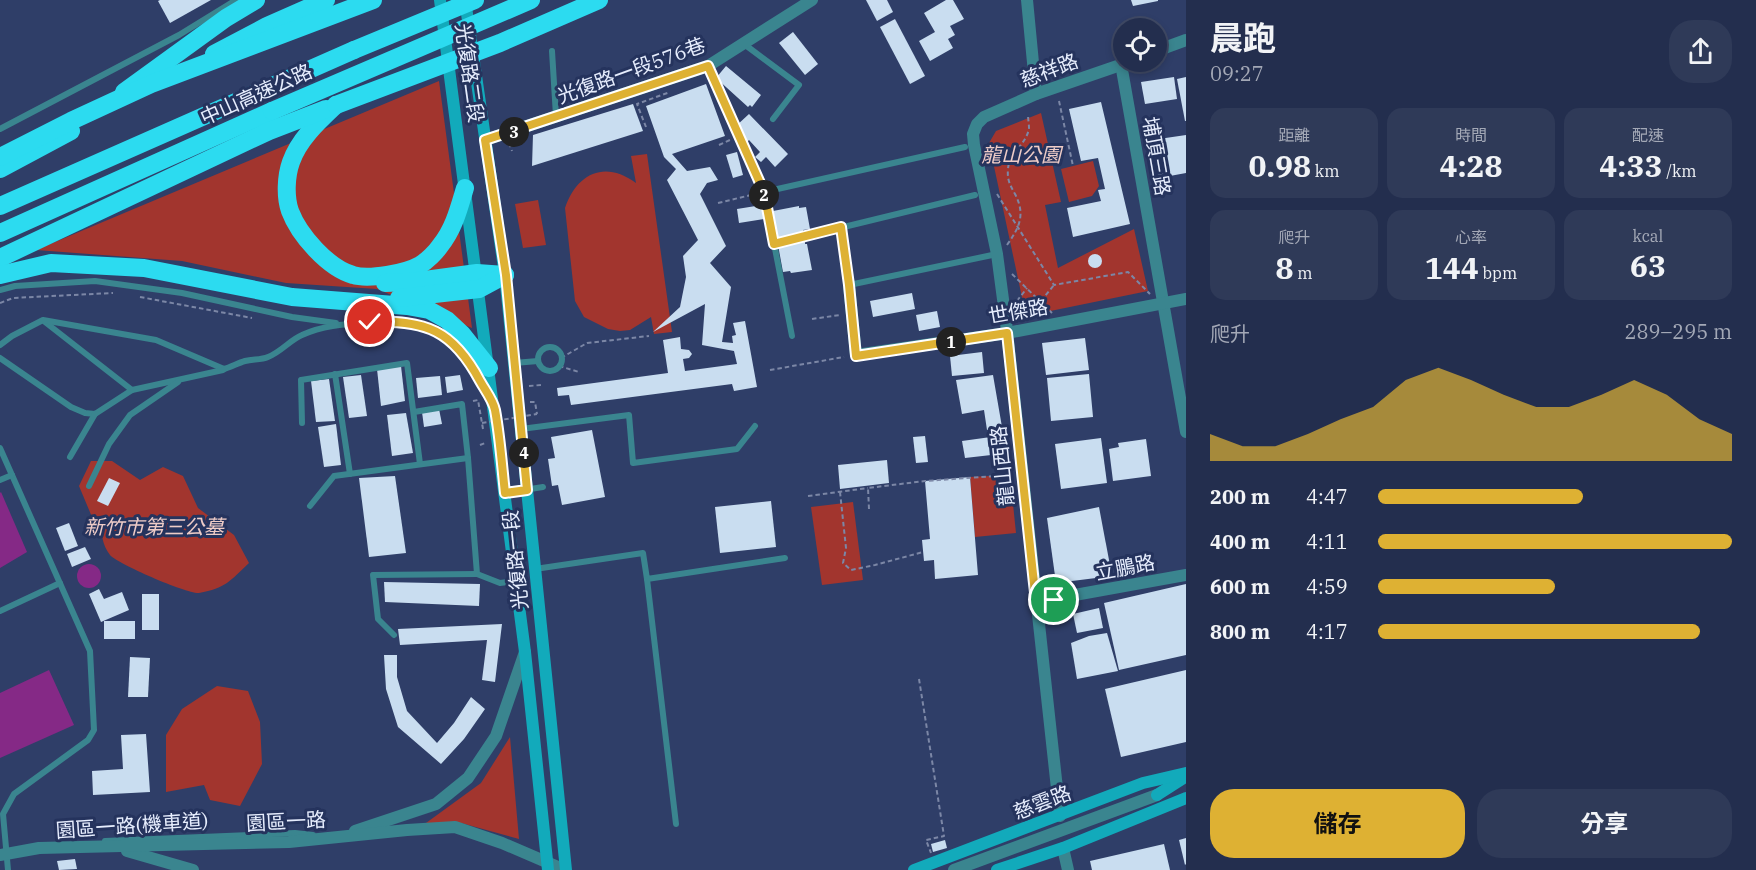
<!DOCTYPE html>
<html lang="zh-TW">
<head>
<meta charset="utf-8">
<style>
	body { margin:0; font-family:"IBM Plex Serif","Noto Sans TC",serif; background:#2f3a58; color:#f1f3f6; height:100vh; display:flex; flex-direction:column; font-size:22px; white-space:nowrap }
	* { box-sizing:border-box; margin:0 }
	p { font-size:20px; color:#a3a8b6 }
	.icon { flex:none; width:33px; height:33px; fill:none; stroke:currentColor; stroke-width:2; stroke-linecap:round; stroke-linejoin:round }
	.map { position:relative; flex:1; overflow:hidden }
	.details { display:flex; flex-direction:column; background:#232e4e; width:570px }
	.details>* { flex:none }
	.buttons { position:absolute; left:1113px; top:18px; display:grid; gap:12px }
	.buttons a { display:grid; place-items:center; width:54px; height:54px; border-radius:50%; background:#232e4e; box-shadow:0 3px 9px #0003,0 0 0 2px #404a66; font-size:30px }
	.pin { position:absolute; display:grid; place-items:center; width:51px; height:51px; color:#fff; margin:-26px; border:3px solid #fff; border-radius:50%; box-shadow:0 2px 6px #0007 }
	.km { position:absolute; width:30px; height:30px; margin:-15px; border-radius:50%; background:#222; color:#fff; font-size:16px; line-height:30px; text-align:center }
	.round { display:grid; place-items:center; flex:none; width:63px; height:63px; border-radius:24px; background:#2f3a58 }
	.overview { display:flex; align-items:center; justify-content:space-between; height:102px; padding:0 24px }
	h1 { font-size:33px; font-weight:700; line-height:45px }
	.figures { display:grid; grid-template-columns:repeat(3,1fr); gap:9px; height:102px; padding:6px 24px }
	.figures div { display:grid; align-content:center; border-radius:15px; background:#2f3a58; text-align:center }
	.figures b { font-size:30px; font-weight:700 }
	.figures small { font-size:16px; font-weight:400 }
	.figures p { font-size:16px }
	.chart { height:168px; padding:12px 24px }
	.chart p { display:flex; justify-content:space-between }
	.chart svg { width:100%; height:108px; margin-top:6px; fill:#deb133; opacity:.7 }
	.cta { display:flex; gap:12px; margin-top:auto; padding:12px 24px }
	.cta a { flex:1; height:69px; border-radius:24px; background:#deb133; color:#111; font-size:24px; font-weight:700; line-height:69px; text-align:center }
	.cta a+a { background:#2f3a58; color:#f1f3f6 }
	ul { padding:0 24px; list-style:none; font-size:20px }
	li { display:grid; grid-template-columns:96px 72px 1fr; align-items:center; height:45px }
	li i { height:15px; border-radius:8px; background:#deb133 }
	main { display:flex; flex:1; min-height:0 }
	.map>svg:first-child { display:block }
	.green { fill:#a2352e }
	.water { fill:#852986 }
	.building { fill:#c9ddf0 }
	.lines { fill:none; stroke-linecap:round; stroke-linejoin:round }
	.path { stroke:#7c87a6; stroke-width:2; stroke-dasharray:4.5 3; stroke-linecap:butt }
	.service { stroke:#3a858f; stroke-width:6 }
	.minor { stroke:#3a858f; stroke-width:12 }
	.tertiary { stroke:#3a858f; stroke-width:12 }
	.secondary { stroke:#12aabb; stroke-width:12 }
	.motorway { stroke:#2cdbf0; stroke-width:18 }
	.path-bridge { stroke:#7c87a6; stroke-width:2; stroke-dasharray:4.5 3; stroke-linecap:butt }
	.motorway-bridge { stroke:#2cdbf0; stroke-width:18 }
	.route-casing { stroke:#fff; stroke-width:12 }
	.route { stroke:#deb133; stroke-width:8 }
	.labels { text-anchor:middle; dominant-baseline:central; stroke-width:6; stroke-linejoin:round; paint-order:stroke }
	.street-label { font-size:20px; fill:#e6edfd; stroke:#25335d }
	.park-label { font-size:20px; font-style:italic; fill:#eeccc7; stroke:#25335d }
</style>
</head>
<body>
<main>
<div class="map">
<svg width="1186" height="870" viewBox="0 0 1186 870">
	<rect width="100%" height="100%" fill="#2f3e68"/>
	<g class="green">
		<path d="M439 81 472 328 377 289 286 283 182 261 36 250Z"/>
		<path d="M1041 113 1061 202 1045 205 1058 268 1134 229 1148 291 1026 316 989 143 996 131Z"/>
		<path d="M647 154 672 332 654 334 651 317 630 330 620 331 608 329 584 317 575 301 565 208C577 173 605 160 636 183L631 156Z"/>
		<path d="M1093 161 1099 186 1092 196 1069 202 1061 169Z"/>
		<path d="M538 200 546 245 523 248 515 204Z"/>
		<path d="M91 461H112L140 480 163 467 183 476 198 508 234 535 249 563C230 581 226 588 199 593 187 594 118 564 110 555 102 545 101 532 101 520L92 517 79 486Z"/>
		<path d="M1010 475 1016 533 975 537 970 477Z"/>
		<path d="M853 502 863 580 822 585 811 507Z"/>
		<path d="M217 686 248 691 260 722 262 764 240 806 210 800 204 785 166 792V735L182 709Z"/>
		<path d="M510 737 519 839 461 823H426L481 783Z"/>
	</g>
	<g class="water">
		<path d="M1 492 27 552 0 568V493Z"/>
		<circle cx="89" cy="576" r="12"/>
		<path d="M49 670 74 725 0 758V693Z"/>
	</g>
	<g class="building">
		<path d="M160 0H211L170 23 158 1Z"/>
		<path d="M866 0H887L893 12 877 21Z"/>
		<path d="M946 0H953L964 19 950 26 955 35 948 39 953 48 930 61 919 41 935 32 924 13Z"/>
		<path d="M1131 0H1158V1L1133 6Z"/>
		<path d="M895 19 925 76 910 84 880 27Z"/>
		<path d="M793 32 818 64 805 75 779 43Z"/>
		<path d="M726 66 761 95 752 107 750 105 748 107 716 78Z"/>
		<path d="M1174 77 1177 99 1145 104 1141 82Z"/>
		<path d="M1186 77V121H1185L1177 79Z"/>
		<path d="M706 84 725 136 672 154 687 171 710 167 718 180 707 183 700 194 726 246 710 263 731 287 722 342 733 343 732 336 736 335 733 323 745 321 757 387 734 391 732 384 571 405 569 395 558 396 557 388 668 373 663 340 680 337 681 349 689 350 692 354 689 358 683 359 685 371 737 364 734 351 702 345 705 304 653 332 680 307 686 277 683 256 698 240 667 180 676 169 664 157 646 106Z"/>
		<path d="M1101 102 1130 224 1073 237 1067 208 1101 201 1098 190 1105 189 1098 158 1081 161 1069 109Z"/>
		<path d="M633 104 643 131 532 166 533 135Z"/>
		<path d="M749 114 788 154 775 167 766 157 761 162 755 157 760 152 749 140 747 142 742 137 744 135 736 126Z"/>
		<path d="M1186 135V173L1159 178 1152 140Z"/>
		<path d="M737 152 743 175 733 178 726 155Z"/>
		<path d="M762 205 764 219 739 223 737 209Z"/>
		<path d="M799 206V208L806 207 810 229 803 230 804 233 777 238 773 211Z"/>
		<path d="M805 241V244H807L812 270 791 273 790 271 783 272 778 245Z"/>
		<circle cx="1095" cy="261" r="7"/>
		<path d="M912 293 915 309 873 317 870 301Z"/>
		<path d="M937 311 940 327 919 331 916 315Z"/>
		<path d="M1085 338 1089 370 1046 375 1042 343Z"/>
		<path d="M982 352 984 373 952 376 950 356Z"/>
		<path d="M401 366 405 401 381 406 377 369Z"/>
		<path d="M1089 374 1093 417 1051 421 1047 378Z"/>
		<path d="M361 375 367 416 349 418 343 377Z"/>
		<path d="M460 375 463 390 447 393 445 377Z"/>
		<path d="M993 375 1002 427 987 430 984 410 962 414 956 380Z"/>
		<path d="M440 376 442 395 418 398 416 378Z"/>
		<path d="M329 379 335 421 316 422 311 381Z"/>
		<path d="M439 409 442 424 424 427 422 412Z"/>
		<path d="M406 413 413 453 392 456 387 415Z"/>
		<path d="M336 424 341 465 324 467 318 427Z"/>
		<path d="M592 430 605 497 562 505 558 485 552 486 548 459 555 458 551 437Z"/>
		<path d="M925 436 928 462 916 463 913 437Z"/>
		<path d="M998 436 1000 454 965 458 962 441Z"/>
		<path d="M1101 438 1107 483 1061 489 1055 444Z"/>
		<path d="M1146 439 1151 476 1113 481 1109 449 1119 447 1118 443Z"/>
		<path d="M887 460 889 483 840 489 838 465Z"/>
		<path d="M395 476 406 553 369 557 359 478Z"/>
		<path d="M970 477 978 575 935 579 934 560 924 561 922 540 930 539 925 481Z"/>
		<path d="M109 478 120 483 108 506 97 501Z"/>
		<path d="M771 501 776 547 720 553 715 507Z"/>
		<path d="M1099 507 1112 576 1056 583 1047 518Z"/>
		<path d="M69 523 78 546 65 551 56 528Z"/>
		<path d="M85 547 91 559 72 567 67 554Z"/>
		<path d="M384 582 480 584 479 606 385 602Z"/>
		<path d="M1186 584V655L1119 670 1104 603Z"/>
		<path d="M99 589 104 599 122 592 129 610 101 622 89 594Z"/>
		<rect x="142" y="594" width="17" height="36"/>
		<path d="M1099 608 1103 628 1077 633 1073 614Z"/>
		<rect x="104" y="621" width="31" height="18"/>
		<path d="M502 624 495 682 482 680 487 640 400 645 398 629Z"/>
		<path d="M1107 633 1118 671 1077 679 1071 643 1089 636Z"/>
		<path d="M384 655H397V677L407 711 437 743 454 723 471 697 485 709 464 739 441 764 398 727 386 689Z"/>
		<path d="M130 657 150 658 148 697H128Z"/>
		<path d="M1186 670V742L1121 757 1105 689Z"/>
		<path d="M146 734 150 792 93 795 92 771 123 769 121 735Z"/>
		<path d="M1186 838V864L1185 865 1179 840Z"/>
		<path d="M945 840 947 848 933 852 931 844Z"/>
		<path d="M1164 844 1170 870H1092L1090 861Z"/>
		<path d="M75 859 77 869 59 870 57 861Z"/>
	</g>
	<g class="lines">
		<g class="path">
			<path d="M1059 101 1073 166"/>
			<path d="M646 127 637 104 670 92"/>
			<path d="M509 143 512 151"/>
			<path d="M719 145 730 140"/>
			<path d="M997 194 1054 285 1128 272 1150 294"/>
			<path d="M718 203 755 194"/>
			<path d="M1007 245C1019 228 1026 215 1015 194 1010 185 1007 180 1008 169 1009 153 1027 144 1029 128 1029 124 1028 119 1028 114"/>
			<path d="M1012 274 1052 313"/>
			<path d="M140 297 252 318"/>
			<path d="M1017 301 1027 288"/>
			<path d="M1041 301 1054 285"/>
			<path d="M0 303 13 298 113 293"/>
			<path d="M812 319 840 315"/>
			<path d="M561 358 587 343 649 336"/>
			<path d="M559 366 579 372"/>
			<path d="M770 370 844 357"/>
			<path d="M529 386 541 385"/>
			<path d="M473 401 478 400 483 429"/>
			<path d="M530 402H535L537 414"/>
			<path d="M480 445 485 443"/>
			<path d="M840 492 846 548 843 563 851 570 875 565 923 552"/>
			<path d="M808 496 868 488"/>
			<path d="M869 509 868 488 925 481 1010 475"/>
			<path d="M919 679 944 836 926 840 931 853"/>
		</g>
		<g class="service">
			<path d="M744 44 799 85 773 119"/>
			<path d="M552 51 556 116"/>
			<path d="M708 67 764 192 792 336"/>
			<path d="M0 129 179 35 236 0"/>
			<path d="M764 192 965 147"/>
			<path d="M841 227 849 285 997 254"/>
			<path d="M774 244 975 195"/>
			<path d="M0 290 15 286 95 281 182 293 292 317 336 323"/>
			<path d="M45 322 132 390"/>
			<path d="M0 345 12 336 43 320 156 340 224 369C231 367 238 363 245 361 253 359 261 360 268 357 281 352 290 340 302 335 322 326 343 324 364 323 435 319 455 333 487 394"/>
			<circle cx="550" cy="359" r="12"/>
			<path d="M0 358 71 407 85 413 95 414 132 390 223 370"/>
			<path d="M514 363 538 361"/>
			<path d="M335 374 350 474"/>
			<path d="M414 412 462 404 468 458 477 574 500 583 516 581"/>
			<path d="M302 423 301 380 407 363 420 464"/>
			<path d="M521 429 629 415 633 463 737 449 755 426"/>
			<path d="M0 448 90 651 94 730 88 740 14 794 3 814 8 870"/>
			<path d="M70 457 95 414"/>
			<path d="M0 480 12 475"/>
			<path d="M89 486 109 444 130 415 178 382"/>
			<path d="M505 493 543 487"/>
			<path d="M310 506 334 476 468 458"/>
			<path d="M535 569 643 553 647 579 785 558"/>
			<path d="M647 579 676 824"/>
			<path d="M0 611 60 583"/>
			<path d="M394 635 378 619 373 575 477 574"/>
			<path d="M105 841 295 833 313 835"/>
		</g>
		<g class="minor">
			<path d="M1027 0 1036 94"/>
			<path d="M1156 51 1186 40"/>
			<path d="M1121 64 1186 432"/>
			<path d="M485 140 708 66 812 0"/>
			<path d="M849 285 856 355 1007 333 1186 299"/>
			<path d="M1036 602 1186 575"/>
			<path d="M1060 816 1006 322 997 254 974 145 973 134 977 124 984 117 1036 94 1129 62"/>
			<path d="M1063 848 1068 870"/>
		</g>
		<g class="tertiary">
			<path d="M355 831 436 804 468 778 496 736 525 652"/>
			<path d="M127 851 193 870"/>
			<path d="M0 855 39 848 289 842 407 830 455 827 502 843 565 870"/>
			<path d="M954 870 1157 795"/>
		</g>
		<g class="secondary">
			<path d="M440 0 525 652 548 870"/>
			<path d="M465 0 505 275 566 870"/>
			<path d="M1157 795 1185 777"/>
			<path d="M914 870 1143 783 1186 773"/>
			<path d="M997 870 1063 848 1186 798"/>
		</g>
		<g class="motorway">
			<path d="M214 54 267 26 326 0"/>
			<path d="M124 92 226 18 256 0"/>
			<path d="M336 105C319 121 299 139 291 162 286 176 285 197 290 211 299 235 328 268 353 275 369 280 406 273 420 265 427 261 436 252 440 246 454 229 459 208 465 188"/>
			<path d="M0 169 71 131"/>
			<path d="M0 206 354 50"/>
			<path d="M0 233 272 111"/>
			<path d="M0 258 269 131 326 109"/>
			<path d="M0 275 51 263 144 268 292 297 407 306 429 310 447 320 462 334 489 368"/>
			<path d="M385 283 410 282 477 273 505 275"/>
			<path d="M399 298 479 289 505 275"/>
		</g>
		<path class="path-bridge" d="M482 423 537 414"/>
		<g class="motorway-bridge">
			<path d="M354 50 475 0"/>
			<path d="M336 105 500 43 599 0"/>
			<path d="M272 111 531 0"/>
			<path d="M0 157 71 121 151 84 373 0"/>
		</g>
	</g>
	<g class="lines">
		<g class="route-casing">
			<path id="route" d="M370 322C426 320 453 330 480 381 485 390 493 400 495 410 500 437 502 466 505 493L527 490 506 275 485 140 708 66 764 192 774 244 841 227 849 285 856 356 1007 333 1036 602 1054 600"/>
		</g>
		<use href="#route" class="route"/>
	</g>
	<g class="labels">
		<g class="street-label">
			<text transform="translate(631 70) rotate(-20)">光復路一段576巷</text>
			<text transform="translate(1049 70) rotate(-21)">慈祥路</text>
			<text transform="translate(470 73) rotate(82)">光復路二段</text>
			<text transform="translate(256 94) rotate(-24)">中山高速公路</text>
			<text transform="translate(1157 156) rotate(80)">埔頂三路</text>
			<text transform="translate(1018 311) rotate(-10)">世傑路</text>
			<text transform="translate(1002 466) rotate(-96)">龍山西路</text>
			<text transform="translate(515 560) rotate(-96)">光復路一段</text>
			<text transform="translate(1125 567) rotate(-11)">立鵬路</text>
			<text transform="translate(1042 802) rotate(-21)">慈雲路</text>
			<text transform="translate(286 821) rotate(-3)">園區一路</text>
			<text transform="translate(132 825) rotate(-4)">園區一路(機車道)</text>
		</g>
		<g class="park-label">
			<text x="1021" y="154">龍山公園</text>
			<text x="154" y="526">新竹市第三公墓</text>
		</g>
	</g>
</svg>
<div class="buttons">
<a><svg class="icon" aria-label="locate" viewBox="0 0 24 24"><circle cx="12" cy="12" r="6"/><path d="M12 2v4M12 18v4M2 12h4M18 12h4"/></svg></a>
</div>
<div class="pin" style="left:1054px;top:600px;background:#1e9e55"><svg class="icon" aria-label="arrive" viewBox="0 0 24 24"><path d="M6 21V4h12l-3 4 3 4H6"/></svg></div>
<div class="pin" style="left:370px;top:322px;background:#d93025"><svg class="icon" aria-label="check" viewBox="0 0 24 24"><path d="M5 12l5 5 9-10"/></svg></div>
<b class="km" style="left:951px;top:342px">1</b>
<b class="km" style="left:764px;top:195px">2</b>
<b class="km" style="left:514px;top:132px">3</b>
<b class="km" style="left:524px;top:453px">4</b>
</div>
<section class="details">
<div class="overview"><div><h1>晨跑</h1><p>09:27</p></div><a class="round"><svg class="icon" aria-label="share" viewBox="0 0 24 24"><path d="M12 15V3M7 8l5-5 5 5M5 13v7h14v-7"/></svg></a></div>
<div class="figures">
<div><p>距離</p><b>0.98<small> km</small></b></div>
<div><p>時間</p><b>4:28</b></div>
<div><p>配速</p><b>4:33<small> /km</small></b></div>
</div>
<div class="figures">
<div><p>爬升</p><b>8<small> m</small></b></div>
<div><p>心率</p><b>144<small> bpm</small></b></div>
<div><p>kcal</p><b>63</b></div>
</div>
<div class="chart"><p><span>爬升</span>289–295 m</p>
<svg viewBox="0 0 160 44" preserveAspectRatio="none"><path d="M0 44V33L10 38L20 38L30 33L40 27L50 22L60 11L70 6L80 11L90 17L100 22L110 22L120 17L130 11L140 17L150 27L160 33V44z"/></svg>
</div>
<ul>
<li><b>200 m</b>4:47<i style="width:58%"></i></li>
<li><b>400 m</b>4:11<i style="width:100%"></i></li>
<li><b>600 m</b>4:59<i style="width:50%"></i></li>
<li><b>800 m</b>4:17<i style="width:91%"></i></li>
</ul>
<div class="cta"><a>儲存</a><a>分享</a></div>
</section>
</main>
</body>
</html>
